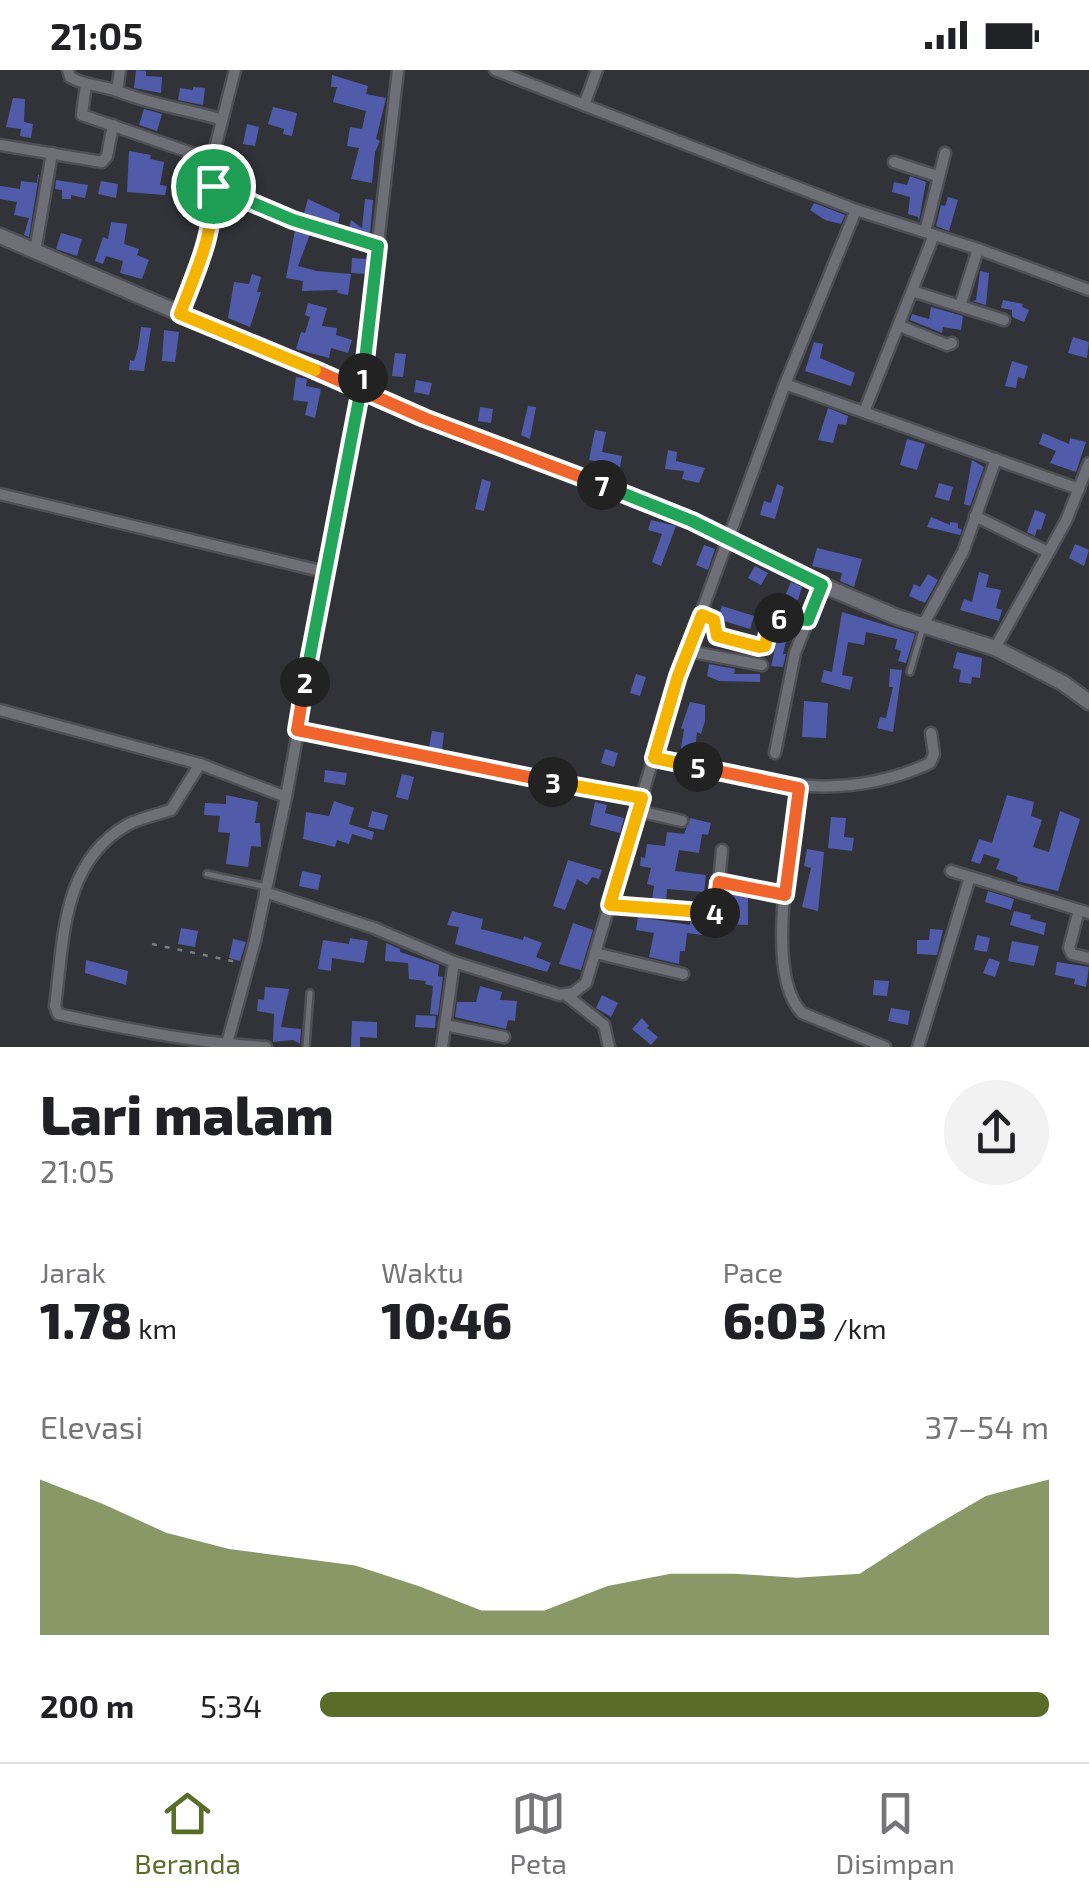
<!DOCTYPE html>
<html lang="id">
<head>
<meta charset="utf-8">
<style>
	body { margin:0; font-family:"Exo 2",sans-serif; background:#f2f2f2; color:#202124; height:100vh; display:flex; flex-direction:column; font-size:38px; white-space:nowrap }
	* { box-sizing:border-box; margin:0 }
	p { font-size:32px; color:#757577 }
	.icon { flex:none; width:55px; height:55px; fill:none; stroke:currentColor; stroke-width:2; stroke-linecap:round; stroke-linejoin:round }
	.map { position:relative; height:977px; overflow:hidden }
	.panel { display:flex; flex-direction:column; background:#fff; flex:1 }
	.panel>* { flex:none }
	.pin { position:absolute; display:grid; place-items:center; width:85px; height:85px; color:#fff; margin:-42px; border:5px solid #fff; border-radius:50%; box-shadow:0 2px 10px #0007 }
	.km { position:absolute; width:50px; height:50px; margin:-25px; border-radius:50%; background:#222; color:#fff; font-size:28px; line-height:50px; text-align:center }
	.round { display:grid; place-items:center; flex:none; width:105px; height:105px; border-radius:52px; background:#f2f2f2 }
	.headline { display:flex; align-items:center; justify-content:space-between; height:170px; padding:0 40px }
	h1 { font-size:55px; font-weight:800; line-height:75px }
	.figures { display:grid; grid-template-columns:repeat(3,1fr); gap:15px; height:170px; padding:10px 40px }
	.figures div { display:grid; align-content:center }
	.figures b { font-size:50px; font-weight:800 }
	.figures small { font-size:28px; font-weight:400 }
	.figures p { font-size:28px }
	.chart { height:280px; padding:20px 40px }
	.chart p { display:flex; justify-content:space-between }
	.chart svg { width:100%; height:180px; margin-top:10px; fill:#596d29; opacity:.7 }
	ul { padding:0 40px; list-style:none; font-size:32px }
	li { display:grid; grid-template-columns:160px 120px 1fr; align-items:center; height:75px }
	li i { height:25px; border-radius:12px; background:#596d29 }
	.status { display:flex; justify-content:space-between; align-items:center; height:70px; padding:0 50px; background:#fff; direction:ltr }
	.status svg { height:28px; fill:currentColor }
	.tabs { display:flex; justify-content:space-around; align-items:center; height:140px; border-top:2px solid #e0e0e0; background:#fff; font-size:28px; color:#757577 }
	.tabs a { display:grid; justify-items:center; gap:5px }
	.tabs .active { color:#596d29 }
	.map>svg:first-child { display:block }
	.building { fill:#505ca9 }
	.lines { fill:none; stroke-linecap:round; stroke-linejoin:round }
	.lane-casing { stroke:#4f5055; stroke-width:10 }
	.street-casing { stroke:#4f5055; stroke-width:15 }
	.secondary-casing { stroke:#4f5055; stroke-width:19 }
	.path { stroke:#7b7d81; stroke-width:2.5; stroke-dasharray:5 8; stroke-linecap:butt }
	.lane { stroke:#6f7077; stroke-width:5 }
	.street { stroke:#6f7077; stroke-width:10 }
	.secondary { stroke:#6f7077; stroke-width:14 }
	.split-1-casing { stroke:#fff; stroke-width:20 }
	.split-2-casing { stroke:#fff; stroke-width:20 }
	.split-3-casing { stroke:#fff; stroke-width:20 }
	.split-4-casing { stroke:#fff; stroke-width:20 }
	.split-5-casing { stroke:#fff; stroke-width:20 }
	.split-6-casing { stroke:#fff; stroke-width:20 }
	.split-7-casing { stroke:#fff; stroke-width:20 }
	.split-8-casing { stroke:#fff; stroke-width:20 }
	.split-9-casing { stroke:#fff; stroke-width:20 }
	.split-1 { stroke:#22a559; stroke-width:12 }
	.split-2 { stroke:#22a559; stroke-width:12 }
	.split-3 { stroke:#f0652b; stroke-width:12 }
	.split-4 { stroke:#f5b400; stroke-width:12 }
	.split-5 { stroke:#f0652b; stroke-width:12 }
	.split-6 { stroke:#f5b400; stroke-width:12 }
	.split-7 { stroke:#22a559; stroke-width:12 }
	.split-8 { stroke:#f0652b; stroke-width:12 }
	.split-9 { stroke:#f5b400; stroke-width:12 }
</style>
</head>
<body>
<div class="status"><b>21:05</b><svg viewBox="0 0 49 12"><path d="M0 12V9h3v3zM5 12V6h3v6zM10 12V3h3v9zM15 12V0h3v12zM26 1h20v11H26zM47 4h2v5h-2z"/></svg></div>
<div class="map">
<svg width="1089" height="977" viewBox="0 0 1089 977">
	<rect width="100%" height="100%" fill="#313339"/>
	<g class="building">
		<path d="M136 0 146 1V6L162 7 161 23 134 18Z"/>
		<path d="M332 5 368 16 366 24 386 28 376 69 380 71 375 82 372 113 351 109 359 78 347 76 350 57 362 59 366 41 333 32 337 17H331Z"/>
		<path d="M193 17 205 18 203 35 178 30 180 18 193 20Z"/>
		<path d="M13 28 25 29 24 52 33 54 31 68 20 66 21 59 6 57Z"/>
		<path d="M273 37 297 43 292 66 283 64 284 59 268 54Z"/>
		<path d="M144 39 162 44 157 61 139 55Z"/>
		<path d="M247 54 259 57 255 76 243 74Z"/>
		<path d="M129 81 151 85 150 89 164 92 160 115 167 116 165 125 127 122Z"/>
		<path d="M38 105H39L29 167 24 165 29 148 14 145 17 132 0 129V116L20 119 21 111 37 113Z"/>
		<path d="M910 106 926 112 919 151 918 147 908 144 910 127 892 122 894 112 907 115Z"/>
		<path d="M56 110 88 115 85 128 71 125V129H62V120L55 119Z"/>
		<path d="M101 111 118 114 116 128 98 124Z"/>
		<path d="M948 127 958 130 949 161 936 156 941 135 945 136Z"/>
		<path d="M308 129 340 144 338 154 304 143Z"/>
		<path d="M365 129 373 130 370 164 349 158 351 150 362 158Z"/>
		<path d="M814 133 845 145 841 154 825 150 810 140Z"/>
		<path d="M111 152 127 154 124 174 139 179 137 185 149 190 142 209 120 203 123 191 106 186 103 194 95 191 103 167 108 169Z"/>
		<path d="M295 160 310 164 298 196 317 201 351 204 348 225 337 223 338 220 302 221 303 211 286 208Z"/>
		<path d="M61 163 82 169 77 186 56 179Z"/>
		<path d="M352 188 367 189 366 204 351 203Z"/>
		<path d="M980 201 989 203 986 235 972 231 976 230Z"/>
		<path d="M252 204 261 207 257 222H261L250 257 228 248 234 212 249 214Z"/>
		<path d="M1003 230 1023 234 1022 237 1029 240 1024 252 1012 247V240L1001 238Z"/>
		<path d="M308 233 327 238 322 256 337 258 336 265 352 270 348 283 331 278 329 288 296 279 301 262 305 263 310 247 305 245Z"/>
		<path d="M931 237 963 246 961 260 943 257 942 263 910 250 912 244 929 249Z"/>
		<path d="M141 257 151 258 144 301 129 300 130 290 134 291 138 278Z"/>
		<path d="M164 260 179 262 175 292 162 291Z"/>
		<path d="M1073 267 1089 272 1087 288 1068 283Z"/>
		<path d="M814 272 823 274 820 288 855 303 851 316 805 301Z"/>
		<path d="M395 283 406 284 403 307 392 306Z"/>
		<path d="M1012 291 1028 296 1024 309 1018 307 1016 318 1005 316Z"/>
		<path d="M296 307 307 309 306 316 321 319 315 348 305 345 308 332 293 330Z"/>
		<path d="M416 310 432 313 429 325 414 322Z"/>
		<path d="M528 336 536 337 530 369 521 365Z"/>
		<path d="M480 337 493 339 491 353 478 351Z"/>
		<path d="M828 338 848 346 846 355 838 354 833 373 818 370Z"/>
		<path d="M595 360 606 362 602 382 622 386 619 403 611 401 612 394 589 390Z"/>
		<path d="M1043 363 1069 374 1070 368 1086 372 1076 402 1050 393 1056 381 1039 374Z"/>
		<path d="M907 369 925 374 917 400 900 395Z"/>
		<path d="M668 380 677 382 676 391 705 398 699 413 682 409 684 401 665 399Z"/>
		<path d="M972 390 984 397 970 436 964 434Z"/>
		<path d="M482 409 491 412 484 441 475 439Z"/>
		<path d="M939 413 953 417 949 431 935 427Z"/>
		<path d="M777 414 784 417 775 449 760 445 764 431 771 433Z"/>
		<path d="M1035 440 1046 444 1041 460 1037 459 1035 466 1027 462Z"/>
		<path d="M931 447 950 455V452L958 453V458L962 460 960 465 927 457Z"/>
		<path d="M651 450 676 456 661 496 652 492 662 464 648 460Z"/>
		<path d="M1075 474 1089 480 1084 496 1069 488Z"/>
		<path d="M704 475 715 479 708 500 696 495Z"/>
		<path d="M817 478 862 489 854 517 840 511 842 503 812 496Z"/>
		<path d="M755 496 768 503 761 515 748 508Z"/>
		<path d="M979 502 989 505 986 517 1001 520 996 538 1002 540 999 551 960 540 964 529 972 532Z"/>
		<path d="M928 504 938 510 925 533 909 526 914 514 920 517Z"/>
		<path d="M791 512 802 517 798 530 793 529 791 541 779 540Z"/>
		<path d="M722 536 754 546 750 559 724 551 719 544Z"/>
		<path d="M842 542 915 564 906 593 898 591 901 581 895 579 897 569 866 562 864 575 848 572 842 605 853 607 850 620 821 612 824 600 832 602Z"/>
		<path d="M780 558H789L783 584H786L783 597 771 596Z"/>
		<path d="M957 582 982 588 980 608 972 607 971 614 959 612 961 600 953 598Z"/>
		<path d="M709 594 735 599 734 604H760V612L719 611 707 606Z"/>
		<path d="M890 599 902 600 893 662 877 658 880 647 886 648 893 617H889Z"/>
		<path d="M636 604 646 607 640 626 630 623Z"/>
		<path d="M804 631 828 633 826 668 802 667Z"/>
		<path d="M690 632 705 635V651L701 664 697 662 694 687 680 684 684 659 681 658Z"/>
		<path d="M432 661 444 663 442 680 429 677Z"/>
		<path d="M605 679 618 683 614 697 601 693Z"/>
		<path d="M325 700 347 703 345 715 324 712Z"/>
		<path d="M402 704 414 707 408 730 396 727Z"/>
		<path d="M226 725 258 732 255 753H260L261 777 251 776 248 797 226 794 230 763 218 762 220 746 204 745 205 733 226 734Z"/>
		<path d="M1007 725 1034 732 1031 746 1042 750 1033 777 1049 782 1060 741 1080 749 1058 821 1017 811 1018 807 996 799 1000 789 984 784 980 794 971 791 979 769 992 773Z"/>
		<path d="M334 731 354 738 349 754 374 762 372 770 352 764 349 774 337 770 335 777 303 769 306 742 329 746Z"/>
		<path d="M595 732 607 735 605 743 624 748 620 763 590 755Z"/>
		<path d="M372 741 388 745 384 760 368 757Z"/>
		<path d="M831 747 846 748 844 767 854 768 852 781 828 778Z"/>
		<path d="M690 748 711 753 708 765 702 764 699 783 679 780 675 801 706 805 704 822 667 819 666 832 652 830 654 816 647 814 651 798 640 796 641 787 645 788 647 774 665 776 667 762 684 764Z"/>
		<path d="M807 779 824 782 818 841 802 837 811 798 804 796Z"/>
		<path d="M568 790 602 800 599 809 592 807 587 815 577 809 565 840 553 836Z"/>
		<path d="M302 801 321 805 318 820 299 816Z"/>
		<path d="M988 821 1014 829 1011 840 985 832Z"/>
		<path d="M727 822 748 827V855L723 854Z"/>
		<path d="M452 841 483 849 481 859 523 870 524 866 542 873 536 887 551 893 547 902 455 874 459 857 447 855Z"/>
		<path d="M1014 841 1031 845 1030 849 1046 853 1044 865 1010 855Z"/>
		<path d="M638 847 690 855V852L703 853 702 865 687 863 685 881H680L679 894 649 887 654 863 636 860Z"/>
		<path d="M573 853 593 860 581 900 559 894Z"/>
		<path d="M181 858 198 861 195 877 178 874Z"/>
		<path d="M930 859 943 860 937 885 917 884V870H929Z"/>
		<path d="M977 865 990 868 987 882 974 880Z"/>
		<path d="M350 868 368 871 364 893 332 888 331 901 318 899 323 870 349 874Z"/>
		<path d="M233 869 246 872 240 891 229 888Z"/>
		<path d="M1012 871 1039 876 1034 896 1008 891Z"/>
		<path d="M386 873 400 879V882L439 895 438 906 443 907 438 945 430 944 433 916 425 914 426 911 409 909 408 893 385 891Z"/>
		<path d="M989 888 1000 892 995 907 983 903Z"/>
		<path d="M86 890 128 901 126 915 85 903Z"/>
		<path d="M1057 892 1089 897 1086 917 1074 914 1075 909 1055 905Z"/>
		<path d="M874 910 889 911 887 926 873 925Z"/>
		<path d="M480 916 502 922 500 930 517 931 515 951 508 950 506 959 455 947 457 932H476Z"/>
		<path d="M265 917 289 919 281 957 301 959 300 974 293 970 273 972 274 944 257 941 258 929 264 930Z"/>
		<path d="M602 925 618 933 611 947 596 938Z"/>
		<path d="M891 938 910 941 908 955 888 951Z"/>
		<path d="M416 945 436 946 435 958 415 957Z"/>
		<path d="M642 948 649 956 647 958 658 967 651 975 632 959Z"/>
		<path d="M352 951 377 952V968L360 967V977H351Z"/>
	</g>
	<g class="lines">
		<g class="lane-casing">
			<g id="lane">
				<path d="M910 602 923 557"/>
				<path d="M207 804 267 817"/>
				<path d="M306 977 310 923"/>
			</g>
		</g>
		<g class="street-casing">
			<g id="street">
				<path d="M68 0 70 7C85 16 101 15 117 21 153 35 184 39 220 49"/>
				<path d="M495 0 584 35 597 0"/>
				<path d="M86 14 82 45 212 90"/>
				<path d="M117 21 120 0"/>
				<path d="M584 35 856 140 978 179 1089 220"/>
				<path d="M0 75 102 92 107 86 113 55"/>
				<path d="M894 92 937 106"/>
				<path d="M213 116 293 150 378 176"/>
				<path d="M925 162 945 83"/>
				<path d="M35 181 52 83"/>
				<path d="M912 221 1004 250"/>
				<path d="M960 236 978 179"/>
				<path d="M180 244 212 150V90L235 0"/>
				<path d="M900 256 947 275 952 273"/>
				<path d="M785 314 1079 419"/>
				<path d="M864 342 934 165"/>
				<path d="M0 424 325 502"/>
				<path d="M975 446 1048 482"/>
				<path d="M701 545 715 551 717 566 759 577 765 576 774 549 808 550"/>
				<path d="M923 555 963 482 996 389"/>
				<path d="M995 578 1066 451 1089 393"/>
				<path d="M687 581 762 595"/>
				<path d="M0 640 200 694 286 727"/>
				<path d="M297 659 490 701 642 727"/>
				<path d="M775 683 795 583 822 515"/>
				<path d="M654 687C751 708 834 738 930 693L934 684 931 663"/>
				<path d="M200 694 171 740C156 745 140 748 127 755 61 793 64 870 55 936L58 944C126 959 196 973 266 977"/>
				<path d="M799 718C792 771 763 903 802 943L885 977"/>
				<path d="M638 741 682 751"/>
				<path d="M951 801 1089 843"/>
				<path d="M719 812 722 780"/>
				<path d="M265 822 374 858 454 892 560 925 573 923 586 913 678 606 785 314 856 140"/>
				<path d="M610 835 711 845 716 841 719 812 785 825"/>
				<path d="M1079 840 1069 878 1072 884 1089 888"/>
				<path d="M595 883 683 904"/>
				<path d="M566 925 604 955 609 977"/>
				<path d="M445 955 504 967"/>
				<path d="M226 977 255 871 286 727 361 320 398 0"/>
				<path d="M442 977 454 892"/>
				<path d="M918 977 970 807"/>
			</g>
		</g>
		<g class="secondary-casing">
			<path id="secondary" d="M0 166 424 348 692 451 822 515 897 547 995 578 1063 613 1089 632"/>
		</g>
		<path class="path" d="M152 874 237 892"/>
		<use href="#lane" class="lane"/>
		<use href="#street" class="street"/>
		<use href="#secondary" class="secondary"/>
	</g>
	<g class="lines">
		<g class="split-1-casing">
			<path id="split-1" d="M213 116 293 150 378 176 363 308"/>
		</g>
		<g class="split-2-casing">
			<path id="split-2" d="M305 612 363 308"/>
		</g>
		<g class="split-3-casing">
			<path id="split-3" d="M305 612 297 660 553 712"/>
		</g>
		<g class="split-4-casing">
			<path id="split-4" d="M553 712 642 728 610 835 715 843"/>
		</g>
		<g class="split-5-casing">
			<path id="split-5" d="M698 697 799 718 785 825 719 812 715 843"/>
		</g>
		<g class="split-6-casing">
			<path id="split-6" d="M698 697 654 688 678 606 702 545 714 550 717 566 759 577 765 576 770 555 779 548"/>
		</g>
		<g class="split-7-casing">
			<path id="split-7" d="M602 415 692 451 822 515 808 550 779 548"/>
		</g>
		<g class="split-8-casing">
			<path id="split-8" d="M315 300 424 348 602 415"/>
		</g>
		<g class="split-9-casing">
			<path id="split-9" d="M213 116C214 166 197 198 180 244L315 300"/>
		</g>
		<use href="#split-1" class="split-1"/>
		<use href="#split-2" class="split-2"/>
		<use href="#split-3" class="split-3"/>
		<use href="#split-4" class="split-4"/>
		<use href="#split-5" class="split-5"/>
		<use href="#split-6" class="split-6"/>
		<use href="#split-7" class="split-7"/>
		<use href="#split-8" class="split-8"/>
		<use href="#split-9" class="split-9"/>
	</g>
</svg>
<div class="pin" style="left:213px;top:116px;background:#1e9e55"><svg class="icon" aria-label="arrive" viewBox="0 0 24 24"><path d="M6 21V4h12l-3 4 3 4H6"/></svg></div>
<b class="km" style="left:363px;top:308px">1</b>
<b class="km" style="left:305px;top:612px">2</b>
<b class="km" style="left:553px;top:712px">3</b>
<b class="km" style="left:715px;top:843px">4</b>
<b class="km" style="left:698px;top:697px">5</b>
<b class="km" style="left:779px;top:548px">6</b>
<b class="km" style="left:602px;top:415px">7</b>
</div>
<section class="panel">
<div class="headline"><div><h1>Lari malam</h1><p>21:05</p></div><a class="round"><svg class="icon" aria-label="share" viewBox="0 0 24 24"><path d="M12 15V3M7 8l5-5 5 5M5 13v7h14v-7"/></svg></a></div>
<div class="figures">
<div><p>Jarak</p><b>1.78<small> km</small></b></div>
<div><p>Waktu</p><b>10:46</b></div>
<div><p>Pace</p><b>6:03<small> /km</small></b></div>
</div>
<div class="chart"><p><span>Elevasi</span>37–54 m</p>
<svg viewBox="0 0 160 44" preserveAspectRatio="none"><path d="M0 44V6L10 12L20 19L30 23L40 25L50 27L60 32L70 38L80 38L90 32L100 29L110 29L120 30L130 29L140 19L150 10L160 6V44z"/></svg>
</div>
<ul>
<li><b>200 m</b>5:34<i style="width:100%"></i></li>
</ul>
</section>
<nav class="tabs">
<a class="active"><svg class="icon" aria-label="home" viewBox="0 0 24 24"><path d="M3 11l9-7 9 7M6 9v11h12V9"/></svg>Beranda</a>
<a><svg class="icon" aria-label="map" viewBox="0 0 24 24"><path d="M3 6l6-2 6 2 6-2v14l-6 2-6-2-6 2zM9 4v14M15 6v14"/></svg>Peta</a>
<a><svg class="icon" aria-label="saved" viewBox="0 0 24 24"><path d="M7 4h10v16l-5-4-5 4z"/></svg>Disimpan</a>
</nav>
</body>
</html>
